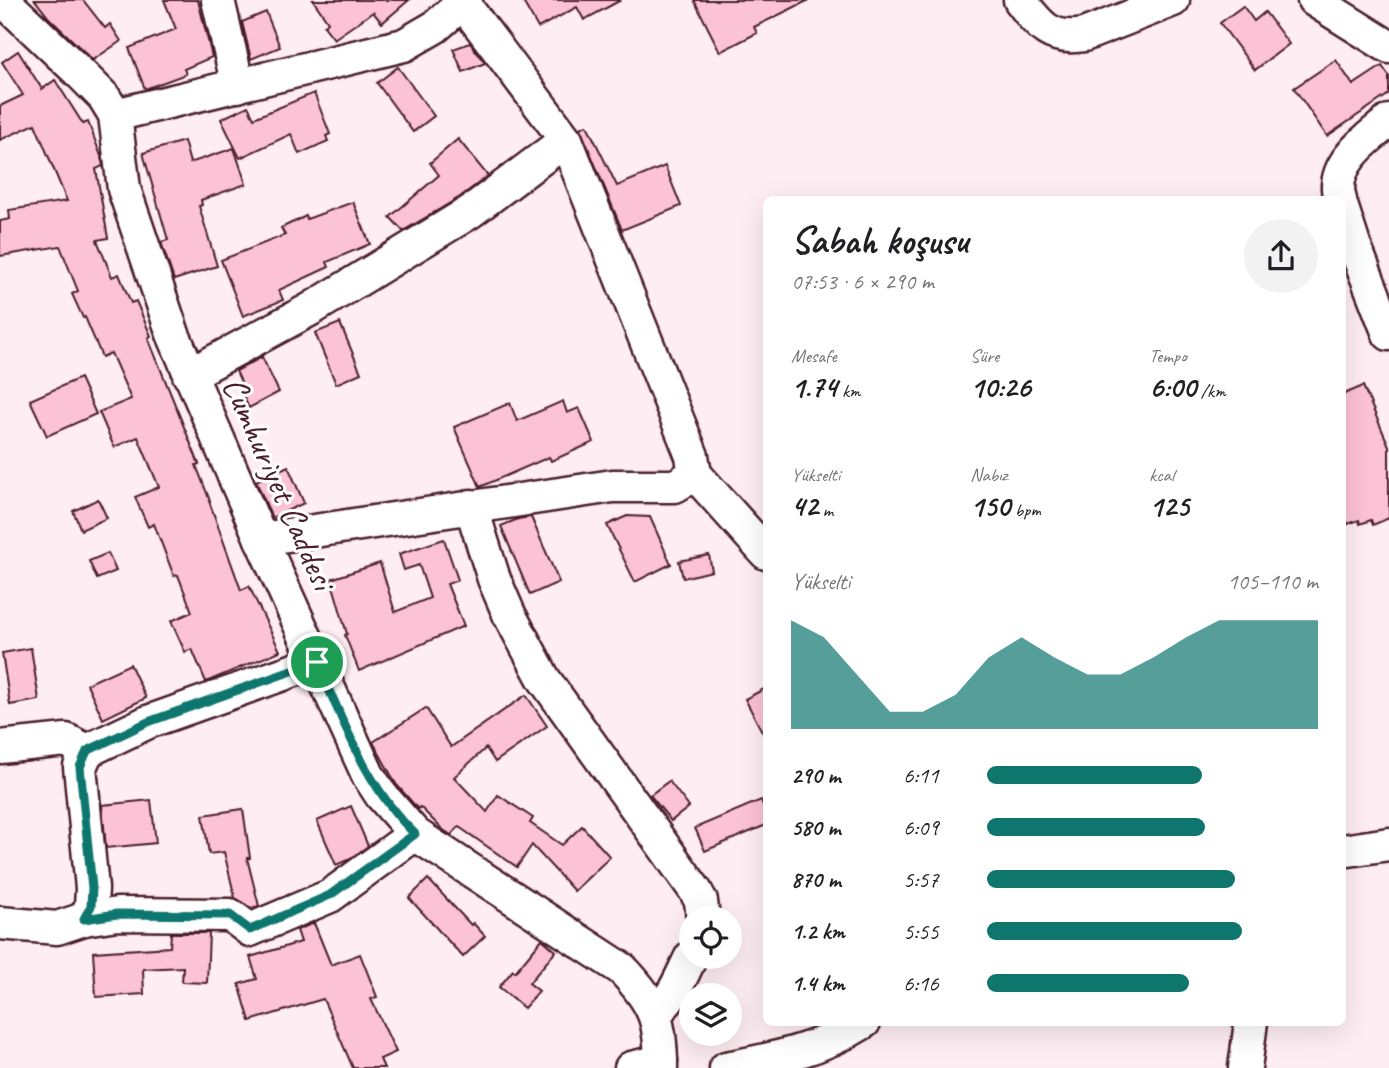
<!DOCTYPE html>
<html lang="tr">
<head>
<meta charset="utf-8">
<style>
	body { margin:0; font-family:Caveat,sans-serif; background:#f2f2f2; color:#202124; height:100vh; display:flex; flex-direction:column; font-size:26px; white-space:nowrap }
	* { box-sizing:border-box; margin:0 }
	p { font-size:23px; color:#757577 }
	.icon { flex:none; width:38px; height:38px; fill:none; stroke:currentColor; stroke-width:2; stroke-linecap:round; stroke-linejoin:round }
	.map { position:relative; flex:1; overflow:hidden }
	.sheet { position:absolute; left:763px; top:196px; width:583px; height:830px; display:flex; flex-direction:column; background:#fff; border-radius:10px; box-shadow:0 7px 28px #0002 }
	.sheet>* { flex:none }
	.controls { position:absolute; left:679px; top:906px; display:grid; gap:14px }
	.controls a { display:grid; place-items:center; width:63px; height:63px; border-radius:50%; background:#fff; box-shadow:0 7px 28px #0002; font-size:35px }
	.pin { position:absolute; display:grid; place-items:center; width:60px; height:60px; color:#fff; margin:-30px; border:4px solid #fff; border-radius:50%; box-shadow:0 2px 7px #0007 }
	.round { display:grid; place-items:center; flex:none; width:74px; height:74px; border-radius:37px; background:#f2f2f2 }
	.overview { display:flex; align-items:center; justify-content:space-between; height:119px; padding:0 28px }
	h1 { font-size:38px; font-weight:600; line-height:52px }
	.figures { display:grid; grid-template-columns:repeat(3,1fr); gap:10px; height:119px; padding:7px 28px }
	.figures div { display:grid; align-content:center }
	.figures b { font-size:30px; font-weight:600 }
	.figures small { font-size:19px; font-weight:400 }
	.figures p { font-size:19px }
	.chart { height:196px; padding:14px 28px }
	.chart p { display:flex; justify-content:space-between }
	.chart svg { width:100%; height:126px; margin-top:7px; fill:#0f766e; opacity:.7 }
	ul { padding:0 28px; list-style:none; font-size:23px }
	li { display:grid; grid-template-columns:112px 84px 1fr; align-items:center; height:52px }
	li i { height:18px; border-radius:9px; background:#0f766e }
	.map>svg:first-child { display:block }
	.building { fill:#fcc2d5; stroke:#4a1f2b; stroke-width:2 }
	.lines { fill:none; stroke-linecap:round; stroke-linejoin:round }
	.minor-casing { stroke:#4a1f2b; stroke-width:37 }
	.minor { stroke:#fff; stroke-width:32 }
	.route-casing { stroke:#fff; stroke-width:14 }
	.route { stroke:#0f766e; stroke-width:9 }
	.labels { text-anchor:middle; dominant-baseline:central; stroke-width:6; stroke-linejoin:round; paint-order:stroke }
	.street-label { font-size:35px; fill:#4a1f2b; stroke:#fff }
</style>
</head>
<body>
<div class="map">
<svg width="1389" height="1068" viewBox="0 0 1389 1068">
	<rect width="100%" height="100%" fill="#feedf2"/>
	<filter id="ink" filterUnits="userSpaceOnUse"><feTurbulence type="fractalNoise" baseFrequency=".0143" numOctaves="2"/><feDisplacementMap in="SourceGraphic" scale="14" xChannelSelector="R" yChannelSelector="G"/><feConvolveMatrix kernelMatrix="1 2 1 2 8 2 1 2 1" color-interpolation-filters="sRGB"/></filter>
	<g filter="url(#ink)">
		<g class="building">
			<path d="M35 0H83L105 28 110 24 121 41 93 60 49 18Z"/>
			<path d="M164 0H198L212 57 184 69 186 74 145 89 129 48 176 29Z"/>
			<path d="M313 0H409L382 23 373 12 334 39 324 26 328 22Z"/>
			<path d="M522 0H621L584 20 577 7 538 28Z"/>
			<path d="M694 0H809L754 27 757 33 720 52Z"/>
			<path d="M1243 6 1254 21 1265 12 1289 44 1255 70 1220 23Z"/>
			<path d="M266 12 280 47 251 59 242 22Z"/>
			<path d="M470 43 485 63 463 72 453 49Z"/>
			<path d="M18 51 42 89 55 80 83 124 88 122 101 156 103 166 96 169 108 238 97 240 112 277 119 274 131 303 136 301 151 336 148 338 199 464 196 465 210 501H209L241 590 249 586 280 651 206 682 192 649 185 652 171 621 192 612 178 575 174 576 154 524 148 527 135 497 159 487 138 437 114 447 99 412 131 399 111 353 102 357 85 317 83 318 72 294 78 291 60 246 0 256V221L10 219 9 210 67 201 35 124 0 140V106L23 95 2 62Z"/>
			<path d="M1336 60 1353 85 1382 66 1389 76V94L1327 136 1294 88Z"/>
			<path d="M398 67 434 116 413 132 377 83Z"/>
			<path d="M314 93 330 134 326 136 328 141 299 154 291 134 240 158 221 119 248 106 254 118Z"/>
			<path d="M587 125 617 186 665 166 681 206 622 230 580 128Z"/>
			<path d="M458 139 488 176 460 197 403 231 390 217 439 175 430 163Z"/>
			<path d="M184 141 190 163 234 148 246 184 201 200 202 205 199 206 217 266 174 280 161 242 168 240 143 153Z"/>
			<path d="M353 202 370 244 327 262 329 267 279 290 283 300 243 316 221 260 285 235 281 228 306 216 307 219Z"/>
			<path d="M340 323 361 373 336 384 315 333Z"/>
			<path d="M262 357 279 392 249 408 237 384 241 382 236 371Z"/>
			<path d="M80 378 96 414 47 436 30 400Z"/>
			<path d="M1363 386 1389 446V518L1373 525 1371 520 1360 524 1359 520 1348 524 1342 510V395Z"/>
			<path d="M563 401 567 413 579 408 594 442 551 461 549 457 480 487 454 427 510 403 517 421Z"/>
			<path d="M288 466 304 503 272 518 256 481Z"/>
			<path d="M98 499 107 518 81 530 73 511Z"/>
			<path d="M627 516 650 517 671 564 635 582 607 525Z"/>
			<path d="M531 517 559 582 530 595 501 526 518 519Z"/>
			<path d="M444 539 458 580 447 584 464 626 359 671 345 635 347 634 331 579 380 563 395 612 430 598 419 565 404 570 399 554Z"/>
			<path d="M108 553 116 571 97 579 89 561Z"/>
			<path d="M709 555 712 571 683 578 679 561Z"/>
			<path d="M31 648 39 700 10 705 2 653Z"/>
			<path d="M130 664 146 698 103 719 87 684Z"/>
			<path d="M766 688V739L745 699Z"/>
			<path d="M526 695 547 726 495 762 486 748 454 777 487 812 498 795 533 818 530 823 562 845 582 826 610 857 574 891 532 845 517 867 459 827 451 835 442 829 420 807 418 809 396 784 373 742 426 708 451 747Z"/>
			<path d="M669 781 689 807 671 821 650 795Z"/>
			<path d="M151 800 156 843 106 848 102 805Z"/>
			<path d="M761 800 766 814V825L705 851 695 828Z"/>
			<path d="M351 806 368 846 350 859 336 865 317 821Z"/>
			<path d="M243 809 250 858H247L259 906 251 908 235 898 224 852 209 854 203 815Z"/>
			<path d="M428 879 471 925 473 923 485 936 463 957 409 898Z"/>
			<path d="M314 923 331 965 360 954 377 997 371 999 396 1052 380 1059 384 1068H353L323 999 250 1021 239 984 257 979 250 957 301 942 297 930Z"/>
			<path d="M171 933H209L207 983 182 982 183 967 143 969 144 994 96 997 93 952 170 947Z"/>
			<path d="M542 939 556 951 529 983 539 991 524 1008 499 987 513 970 515 972Z"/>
		</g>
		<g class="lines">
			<g class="minor-casing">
				<g id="minor">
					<path d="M3 0 80 73 104 97 115 115 124 189 173 334 261 539 368 775 381 795 415 834 622 969C655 1003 661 1021 661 1068"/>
					<path d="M218 0 238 86"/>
					<path d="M1020 0C1039 25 1050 41 1084 35L1173 0"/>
					<path d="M1314 0 1389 47"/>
					<path d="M115 115 404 45 435 27 466 0"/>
					<path d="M1340 200C1329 166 1366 139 1389 121"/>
					<path d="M1342 208 1353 242 1389 334"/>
					<path d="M189 375 311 309 470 212 566 140"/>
					<path d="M695 474 766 553"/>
					<path d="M471 506 494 579 509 614 544 679 695 890 701 901 703 919"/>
					<path d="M261 539 613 486H675L695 474 692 456 566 140 463 3"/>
					<path d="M0 747 66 740 87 751"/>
					<path d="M1342 851 1389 844"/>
					<path d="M84 919 117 914 230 915 250 930 330 896 415 834"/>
					<path d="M0 923 57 928 84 919 91 907 92 888 80 767 87 751 148 722 317 662"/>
					<path d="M654 1013C673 1001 681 976 691 957"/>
					<path d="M631 1068 661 1061"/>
					<path d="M726 1068C774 1059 822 1049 864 1022"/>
					<path d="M1245 1068 1251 1022"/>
				</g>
			</g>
			<use href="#minor" class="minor"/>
		</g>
	</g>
	<g class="lines" filter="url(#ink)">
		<g class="route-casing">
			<path id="route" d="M317 662C344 722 366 787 415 834L330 895 250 930 230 915 117 914 84 919 91 906 92 888 80 767 87 751 148 722Z"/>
		</g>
		<use href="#route" class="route"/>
	</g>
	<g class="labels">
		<g class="street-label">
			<text transform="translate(279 483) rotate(66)">Cumhuriyet Caddesi</text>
		</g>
	</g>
</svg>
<div class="controls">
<a><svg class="icon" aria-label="locate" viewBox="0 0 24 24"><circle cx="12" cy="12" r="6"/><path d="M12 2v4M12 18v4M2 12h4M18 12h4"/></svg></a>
<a><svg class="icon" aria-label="layers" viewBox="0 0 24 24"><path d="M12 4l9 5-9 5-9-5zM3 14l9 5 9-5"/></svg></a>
</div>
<div class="pin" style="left:317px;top:662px;background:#1e9e55"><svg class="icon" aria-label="arrive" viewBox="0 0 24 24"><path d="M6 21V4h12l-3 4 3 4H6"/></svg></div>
<section class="sheet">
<div class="overview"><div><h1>Sabah koşusu</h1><p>07:53 · 6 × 290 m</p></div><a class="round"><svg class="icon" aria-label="share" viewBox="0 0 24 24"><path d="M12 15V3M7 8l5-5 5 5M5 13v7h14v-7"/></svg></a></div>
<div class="figures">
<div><p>Mesafe</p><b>1.74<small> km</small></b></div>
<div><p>Süre</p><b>10:26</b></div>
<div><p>Tempo</p><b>6:00<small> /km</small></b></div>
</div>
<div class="figures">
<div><p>Yükselti</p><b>42<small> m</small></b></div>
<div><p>Nabız</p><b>150<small> bpm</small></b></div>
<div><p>kcal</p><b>125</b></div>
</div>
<div class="chart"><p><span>Yükselti</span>105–110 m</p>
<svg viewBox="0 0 160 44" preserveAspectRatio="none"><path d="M0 44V6L10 12L20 25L30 38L40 38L50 32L60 19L70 12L80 19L90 25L100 25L110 19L120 12L130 6L140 6L150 6L160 6V44z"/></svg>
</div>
<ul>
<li><b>290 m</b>6:11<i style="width:65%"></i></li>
<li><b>580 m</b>6:09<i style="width:66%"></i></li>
<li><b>870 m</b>5:57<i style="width:75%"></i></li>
<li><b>1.2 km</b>5:55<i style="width:77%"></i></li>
<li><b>1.4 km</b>6:16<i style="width:61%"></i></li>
</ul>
</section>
</div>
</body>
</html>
